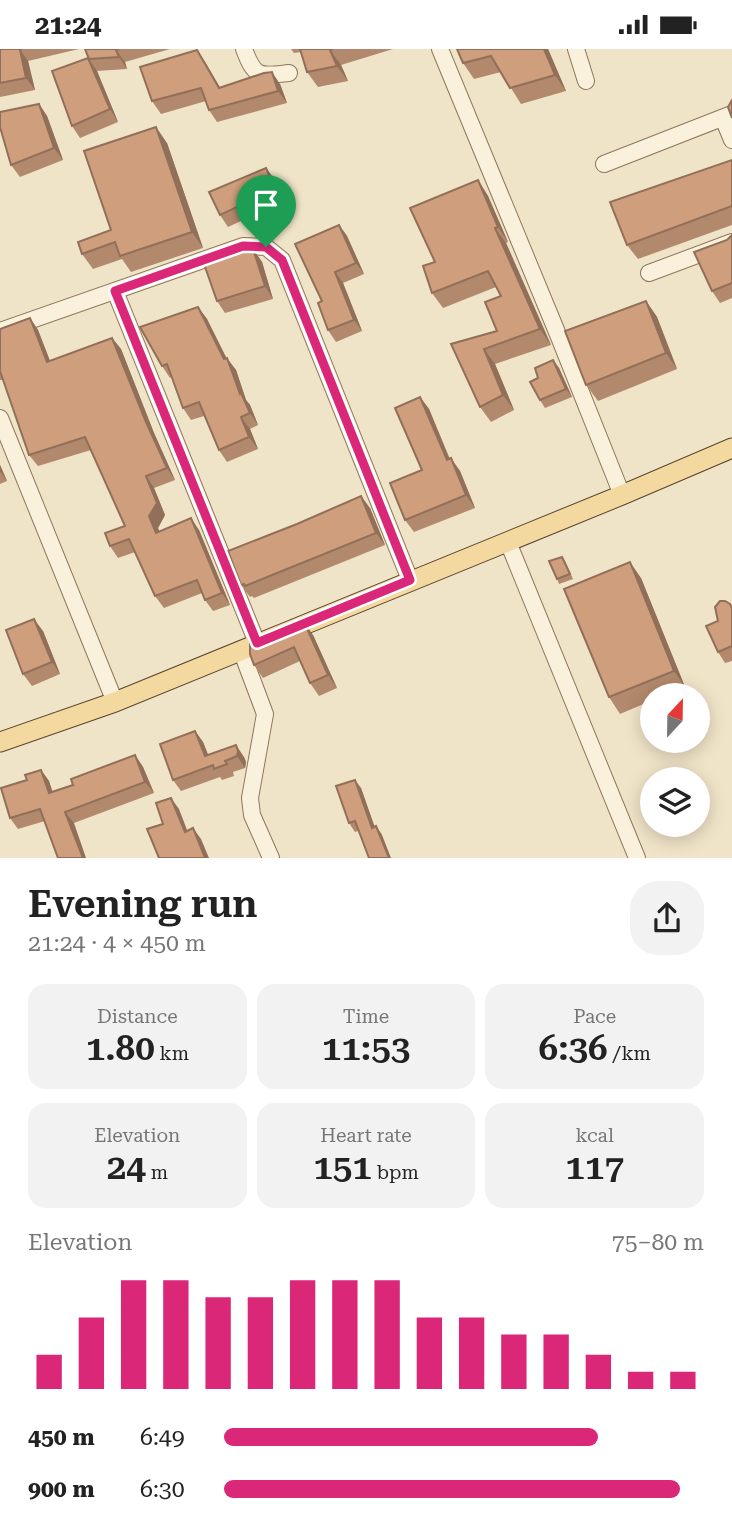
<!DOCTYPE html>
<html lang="en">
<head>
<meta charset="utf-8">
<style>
	body { margin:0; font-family:"Roboto Serif",serif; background:#f2f2f2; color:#222; height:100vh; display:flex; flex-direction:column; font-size:26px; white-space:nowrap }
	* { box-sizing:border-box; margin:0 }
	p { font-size:23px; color:#767676 }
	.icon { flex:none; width:38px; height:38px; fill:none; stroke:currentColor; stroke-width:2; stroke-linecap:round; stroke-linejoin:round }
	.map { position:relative; height:809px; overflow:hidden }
	.side { display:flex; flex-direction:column; background:#fff; flex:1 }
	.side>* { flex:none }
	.needle { width:46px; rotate:22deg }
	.fabs { position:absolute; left:640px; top:634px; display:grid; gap:14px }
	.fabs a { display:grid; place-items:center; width:70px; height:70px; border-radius:50%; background:#fff; box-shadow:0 4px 18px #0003; font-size:35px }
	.pin { position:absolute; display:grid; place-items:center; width:60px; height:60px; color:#fff; margin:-72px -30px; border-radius:50% 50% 50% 0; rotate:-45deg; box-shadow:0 0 7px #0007 }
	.pin .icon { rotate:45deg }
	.round { display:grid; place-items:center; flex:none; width:74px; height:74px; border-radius:28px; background:#f2f2f2 }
	.overview { display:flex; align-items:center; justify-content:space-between; height:119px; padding:0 28px }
	h1 { font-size:38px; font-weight:600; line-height:52px }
	.stats { display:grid; grid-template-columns:repeat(3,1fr); gap:10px; height:119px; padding:7px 28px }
	.stats div { display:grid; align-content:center; border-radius:18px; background:#f2f2f2; text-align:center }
	.stats b { font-size:35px; font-weight:600 }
	.stats small { font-size:19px; font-weight:400 }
	.stats p { font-size:19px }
	.chart { height:196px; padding:14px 28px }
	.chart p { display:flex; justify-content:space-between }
	.chart svg { width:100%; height:126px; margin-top:7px; stroke:#db2777; stroke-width:6 }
	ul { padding:0 28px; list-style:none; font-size:23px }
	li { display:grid; grid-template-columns:112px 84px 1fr; align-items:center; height:52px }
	li i { height:18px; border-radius:9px; background:#db2777 }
	.status { display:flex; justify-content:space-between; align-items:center; height:49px; padding:0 35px; background:#fff; direction:ltr }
	.status svg { height:19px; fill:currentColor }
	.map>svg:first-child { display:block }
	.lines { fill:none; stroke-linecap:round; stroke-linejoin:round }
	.minor-casing { stroke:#8d765c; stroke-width:18 }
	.major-casing { stroke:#5b4430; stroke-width:21 }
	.minor { stroke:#faf1dc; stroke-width:16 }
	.major { stroke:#f3d9a0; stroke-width:19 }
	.wall { fill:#b2896c }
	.shaded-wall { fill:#916f58 }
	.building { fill:#cf9f7d; stroke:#916f58; stroke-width:2 }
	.route-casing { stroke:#fff; stroke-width:14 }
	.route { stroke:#db2777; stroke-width:9 }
</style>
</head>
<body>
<div class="status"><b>21:24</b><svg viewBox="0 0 49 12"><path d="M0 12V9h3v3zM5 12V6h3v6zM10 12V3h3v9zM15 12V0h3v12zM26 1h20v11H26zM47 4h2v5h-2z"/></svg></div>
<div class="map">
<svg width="732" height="809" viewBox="0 0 732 809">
	<rect width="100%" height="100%" fill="#f0e4c8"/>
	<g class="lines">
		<g class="minor-casing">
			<g id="minor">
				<path d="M244 0C255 30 260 27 289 24"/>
				<path d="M440 0 559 288 622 446"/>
				<path d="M576 0 586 32"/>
				<path d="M723 69 732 91"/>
				<path d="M604 115 732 65"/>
				<path d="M649 224 732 193"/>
				<path d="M115 242 257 594"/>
				<path d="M0 282 243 197 266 198 282 211 410 531"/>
				<path d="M0 369 115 653"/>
				<path d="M508 493 637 809"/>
				<path d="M241 601 265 665 250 749 252 766 271 809"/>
			</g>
		</g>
		<g class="major-casing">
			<path id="major" d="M0 693 115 653 622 446 732 399"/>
		</g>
		<use href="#minor" class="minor"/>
		<use href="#major" class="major"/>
	</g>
	<g class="wall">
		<path d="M0 0H79L28 12 35 41 0 48Z"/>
		<path d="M85 0H170L125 13 127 20 97 22 118 73 80 89 72 77 88 9Z"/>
		<path d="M291 0H393L341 16 348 32 318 38 307 23 301 3 294 4Z"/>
		<path d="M457 0H548L566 42 521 55 501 23 474 30 463 14Z"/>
		<path d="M205 13 220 39 280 35 287 54 217 73 209 61 206 52 161 65 152 52Z"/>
		<path d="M39 55 47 67 63 111 20 128 11 116Z"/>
		<path d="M167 94 203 199 131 223 122 210 93 220 82 205 111 181Z"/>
		<path d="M732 111V176L638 210 627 196Z"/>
		<path d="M275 131 284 152 228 178 220 166Z"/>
		<path d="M478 131 488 147 508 193 506 194 551 296 495 315 514 361 491 373 480 358 451 295 497 282 501 247 496 238 443 259 432 244 435 213Z"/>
		<path d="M339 176 347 187 364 225 343 234 362 282 336 293 328 281 322 252Z"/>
		<path d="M732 186V249L720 254 712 242 727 191Z"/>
		<path d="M253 200 262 213 273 250 225 264 217 252Z"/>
		<path d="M646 252 657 268 677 320 598 352 586 336Z"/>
		<path d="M198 258 207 270 226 309 236 321 246 351 250 356 258 376 250 380 258 400 227 413 219 401 204 367 191 371 183 359 172 328 170 329 162 317Z"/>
		<path d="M30 269 38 281 50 312 112 289 121 300 154 384 175 431 154 439 165 466 158 479 159 482 199 481 230 556 213 562 205 551 202 544 164 559 155 547 135 503 118 509 110 497 125 477 91 401 38 417 29 406 3 331H0V280Z"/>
		<path d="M553 311 559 319 572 348 545 359 540 351 538 329Z"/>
		<path d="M420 348 429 360 450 410 460 422 475 459 414 483 405 471 422 421Z"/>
		<path d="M0 416 7 432 0 435Z"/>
		<path d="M370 459 385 496 254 549 252 547 250 548 241 536Z"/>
		<path d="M562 508 565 512 573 530 559 535 557 530Z"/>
		<path d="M641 529 685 638 667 646H653V651L620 665 609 648Z"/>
		<path d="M730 555 732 558V612L725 614 718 603Z"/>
		<path d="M43 582 60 625 32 637 23 625Z"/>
		<path d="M313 586 337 639 319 647 310 634 300 612 263 629 254 616Z"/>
		<path d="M195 682 203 693 208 706 244 708 246 713 245 719 233 723 234 727 222 731 220 728 181 742 173 731Z"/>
		<path d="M135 706 143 718 154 744 74 774 45 772 18 780 10 769 27 731 41 721 49 732 52 743 73 736Z"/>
		<path d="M361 739 374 778 376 777 382 786 358 782 355 783 349 774Z"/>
	</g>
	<g class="shaded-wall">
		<path d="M544 0H548L566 42 555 26Z"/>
		<path d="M20 1 28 12 35 41 26 29Z"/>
		<path d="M116 1 125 13 127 20 119 8Z"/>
		<path d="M197 1 205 13 228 52 219 39Z"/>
		<path d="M330 1 341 16 348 32 337 17Z"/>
		<path d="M88 9 97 22 118 73 110 60Z"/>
		<path d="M272 23 280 35 287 54 278 42Z"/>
		<path d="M39 55 47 67 63 111 54 99Z"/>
		<path d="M156 78 167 94 203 199 192 183Z"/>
		<path d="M266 119 275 131 284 152 275 140Z"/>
		<path d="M478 131 488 147 508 193 498 178Z"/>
		<path d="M339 176 347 187 364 225 356 214Z"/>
		<path d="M495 179 506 194 551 296 540 280Z"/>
		<path d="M253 200 262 213 273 250 265 237Z"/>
		<path d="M335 223 343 234 362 282 354 271Z"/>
		<path d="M646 252 657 268 677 320 666 304Z"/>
		<path d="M198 258 207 270 230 316 227 309 236 321 246 351 250 356 258 376 250 364 240 345 224 310Z"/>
		<path d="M30 269 38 281 55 325 47 313Z"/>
		<path d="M112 289 121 300 154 384 175 431 167 419 146 373Z"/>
		<path d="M484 300 495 315 514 361 503 346Z"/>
		<path d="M553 311 559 319 572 348 566 340Z"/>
		<path d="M420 348 429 360 455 424 447 411Z"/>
		<path d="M241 368 250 380 258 400 249 388Z"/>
		<path d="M451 409 460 422 475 459 466 446Z"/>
		<path d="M0 416 7 432 0 422Z"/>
		<path d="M146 427 154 439 165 466 158 479 164 496 156 484 149 467Z"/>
		<path d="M361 447 370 459 385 496 376 484Z"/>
		<path d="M191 469 199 481 230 556 222 544Z"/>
		<path d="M630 513 641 529 685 638 674 622Z"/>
		<path d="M34 570 43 582 60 625 52 613Z"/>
		<path d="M304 573 313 586 337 639 328 626Z"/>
		<path d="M195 682 203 693 213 718 205 707Z"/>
		<path d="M236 696 244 708 246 713 245 719 237 707Z"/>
		<path d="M135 706 143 718 154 744 145 733Z"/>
		<path d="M41 721 49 732 57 756 49 744Z"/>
		<path d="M355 731 361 739 378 787 372 779Z"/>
		<path d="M171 749 179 760 192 794 185 783Z"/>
		<path d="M65 763 74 774 86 809H83Z"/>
		<path d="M376 777 382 786 391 809H389Z"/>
		<path d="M193 779 201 790 209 809H205Z"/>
	</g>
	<g class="building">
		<path d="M0 0H22L20 1 26 29 0 34Z"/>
		<path d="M85 0H119L116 1 119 8 89 10Z"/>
		<path d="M300 0H333L330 1 337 17 307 23Z"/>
		<path d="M457 0H544L555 26 510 39 491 7 463 14Z"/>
		<path d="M197 1 219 39 264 24 272 23 278 42 209 61 201 39 152 52 140 18Z"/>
		<path d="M88 9 110 60 72 77 52 22Z"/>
		<path d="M732 51V69L728 58Z"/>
		<path d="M39 55 54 99 11 116 0 78V63Z"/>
		<path d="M156 78 192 183 120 207 115 193 82 205 78 193 111 181 84 102Z"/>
		<path d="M732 111V157L627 196 610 153Z"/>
		<path d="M266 119 275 140 220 166 209 143Z"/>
		<path d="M478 131 498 178 495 179 540 280 484 300 503 346 480 358 451 295 497 282 485 253 501 247 488 222 432 244 423 217 435 213 410 159Z"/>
		<path d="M339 176 356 214 335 223 354 271 328 281 318 254 322 252 295 195Z"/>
		<path d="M732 186V234L712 242 694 203 727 191Z"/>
		<path d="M253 200 265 237 217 252 204 215Z"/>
		<path d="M646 252 666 304 586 336 565 282Z"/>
		<path d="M198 258 224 310 227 309 240 345 241 344 250 364 241 368 249 388 219 401 199 353 183 359 167 315 162 317 140 278Z"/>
		<path d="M30 269 47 313 112 289 146 373 167 419 146 427 157 454 149 467 156 484 191 469 222 544 205 551 197 531 155 547 129 490 110 497 105 484 125 477 85 388 29 406 0 322V280Z"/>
		<path d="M553 311 566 340 540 351 530 333 538 329 535 319Z"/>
		<path d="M420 348 447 411 451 409 466 446 405 471 390 434 422 421 395 359Z"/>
		<path d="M361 447 376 484 245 537 244 535 241 536 228 502 297 475Z"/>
		<path d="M562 508 570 525 557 530 549 512Z"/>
		<path d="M630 513 674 622 609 648 564 540Z"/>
		<path d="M720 552H725L730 555 732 559V597L718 603 706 577 718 572 715 558Z"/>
		<path d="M34 570 52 613 23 625 6 581Z"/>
		<path d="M304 573 328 626 310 634 294 598 254 616 250 605V595Z"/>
		<path d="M195 682 205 707 236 696 238 702 237 707 225 712 227 715 214 720 213 716 173 731 160 695Z"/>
		<path d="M135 706 145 733 65 763 83 809H58L40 760 10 769 1 739 27 731 25 726 41 721 49 744 73 736 71 730Z"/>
		<path d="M355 731 372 779 376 777 389 809H369L355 772 349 774 336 737Z"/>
		<path d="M171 749 185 783 193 779 205 809H159L147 780 163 775 156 754Z"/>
	</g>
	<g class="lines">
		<g class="route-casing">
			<path id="route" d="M243 197 266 198 282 211 410 531 257 594 115 242Z"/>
		</g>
		<use href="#route" class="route"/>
	</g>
</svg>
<div class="fabs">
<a><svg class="needle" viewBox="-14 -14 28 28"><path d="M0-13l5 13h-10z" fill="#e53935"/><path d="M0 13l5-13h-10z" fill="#767676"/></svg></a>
<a><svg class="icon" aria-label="layers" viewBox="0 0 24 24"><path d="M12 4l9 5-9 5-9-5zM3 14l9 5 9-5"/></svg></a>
</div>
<div class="pin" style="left:266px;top:198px;background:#1e9e55"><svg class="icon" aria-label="arrive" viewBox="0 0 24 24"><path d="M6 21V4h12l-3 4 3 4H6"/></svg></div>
</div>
<section class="side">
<div class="overview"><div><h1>Evening run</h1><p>21:24 · 4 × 450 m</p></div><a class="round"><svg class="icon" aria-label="share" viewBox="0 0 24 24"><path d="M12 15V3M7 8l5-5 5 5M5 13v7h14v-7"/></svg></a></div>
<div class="stats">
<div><p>Distance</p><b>1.80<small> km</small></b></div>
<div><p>Time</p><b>11:53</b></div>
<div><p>Pace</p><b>6:36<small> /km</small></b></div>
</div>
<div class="stats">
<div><p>Elevation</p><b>24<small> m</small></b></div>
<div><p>Heart rate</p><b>151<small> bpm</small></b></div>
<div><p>kcal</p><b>117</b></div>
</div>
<div class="chart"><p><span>Elevation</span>75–80 m</p>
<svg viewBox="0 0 160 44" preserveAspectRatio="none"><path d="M5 44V32M15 44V19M25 44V6M35 44V6M45 44V12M55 44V12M65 44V6M75 44V6M85 44V6M95 44V19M105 44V19M115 44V25M125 44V25M135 44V32M145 44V38M155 44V38"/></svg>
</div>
<ul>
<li><b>450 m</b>6:49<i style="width:78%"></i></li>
<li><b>900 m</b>6:30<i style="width:95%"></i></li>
</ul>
</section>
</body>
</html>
